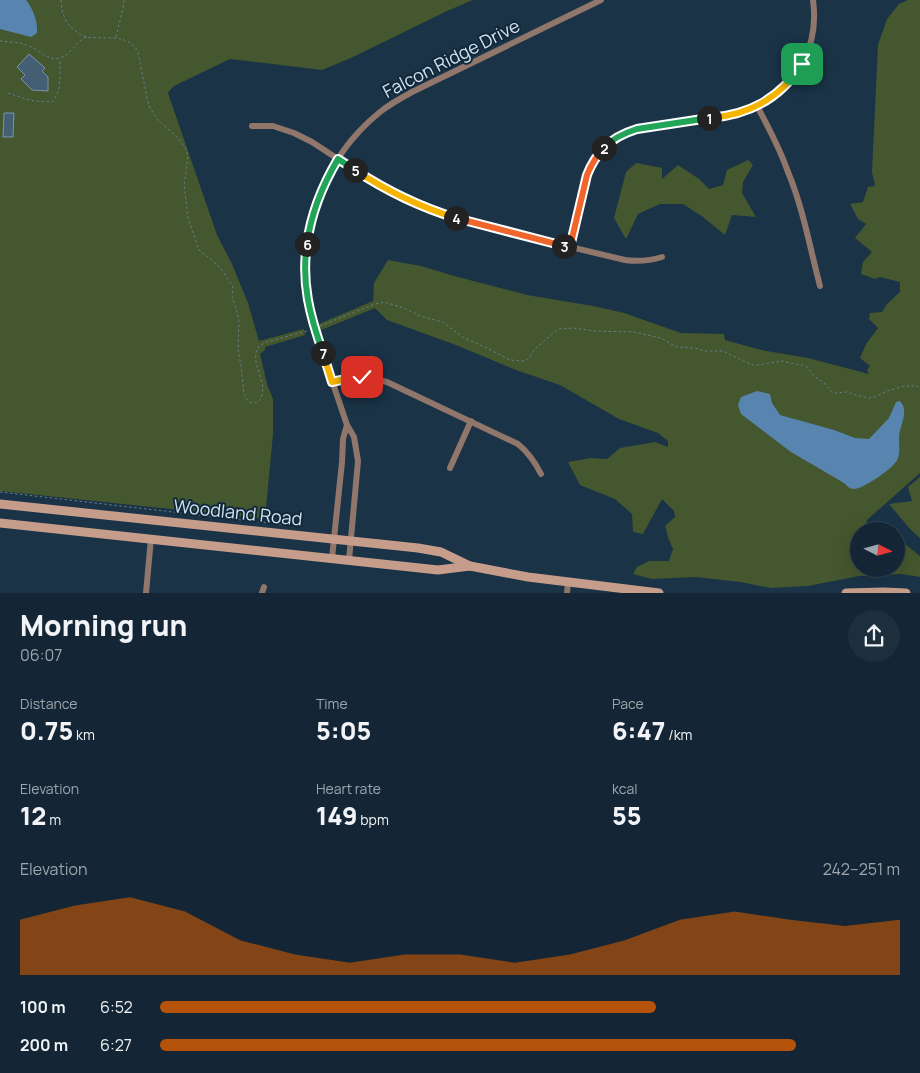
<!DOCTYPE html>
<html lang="en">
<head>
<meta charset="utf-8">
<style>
	body { margin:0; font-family:Manrope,sans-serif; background:#1d2e3d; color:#f1f3f6; height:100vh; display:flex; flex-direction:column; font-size:19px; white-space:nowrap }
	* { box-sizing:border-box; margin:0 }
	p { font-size:16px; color:#9da5ad }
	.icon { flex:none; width:28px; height:28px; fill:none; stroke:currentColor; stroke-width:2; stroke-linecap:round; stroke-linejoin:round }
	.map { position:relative; height:593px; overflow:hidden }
	.side { display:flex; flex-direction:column; background:#142635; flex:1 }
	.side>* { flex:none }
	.needle { width:32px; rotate:96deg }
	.fabs { position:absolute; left:850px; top:522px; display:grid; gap:10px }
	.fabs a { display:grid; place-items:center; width:55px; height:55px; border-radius:50%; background:#142635; box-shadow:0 5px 20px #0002,0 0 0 1px #334350; font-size:25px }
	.pin { position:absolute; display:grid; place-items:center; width:42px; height:42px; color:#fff; margin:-21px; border-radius:10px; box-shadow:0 2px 8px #0006 }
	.km { position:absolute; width:25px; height:25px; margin:-12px; border-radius:50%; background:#222; color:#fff; font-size:14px; line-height:25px; text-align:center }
	.round { display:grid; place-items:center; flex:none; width:52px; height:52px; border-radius:26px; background:#1d2e3d }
	.head { display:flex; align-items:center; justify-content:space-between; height:85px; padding:0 20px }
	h1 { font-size:28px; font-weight:800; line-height:38px }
	.metrics { display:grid; grid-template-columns:repeat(3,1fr); gap:8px; height:85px; padding:5px 20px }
	.metrics div { display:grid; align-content:center }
	.metrics b { font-size:25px; font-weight:800 }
	.metrics small { font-size:14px; font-weight:400 }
	.metrics p { font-size:14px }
	.chart { height:140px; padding:10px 20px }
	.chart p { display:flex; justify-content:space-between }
	.chart svg { width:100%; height:90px; margin-top:5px; fill:#b45309; opacity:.7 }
	ul { padding:0 20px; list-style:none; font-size:16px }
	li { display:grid; grid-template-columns:80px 60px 1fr; align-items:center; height:38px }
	li i { height:12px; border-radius:6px; background:#b45309 }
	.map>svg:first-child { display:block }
	.green { fill:#45572e }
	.water { fill:#5785af }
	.building { fill:#445e74; stroke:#7995ad }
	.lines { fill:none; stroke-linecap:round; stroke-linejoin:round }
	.path { stroke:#677c8d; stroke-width:1; stroke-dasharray:2.5 2.5; stroke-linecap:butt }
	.minor { stroke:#90766b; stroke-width:6 }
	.secondary { stroke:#c69d8a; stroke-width:9 }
	.split-1-casing { stroke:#fff; stroke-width:10 }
	.split-2-casing { stroke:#fff; stroke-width:10 }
	.split-3-casing { stroke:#fff; stroke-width:10 }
	.split-4-casing { stroke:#fff; stroke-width:10 }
	.split-5-casing { stroke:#fff; stroke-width:10 }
	.split-6-casing { stroke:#fff; stroke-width:10 }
	.split-7-casing { stroke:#fff; stroke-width:10 }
	.split-8-casing { stroke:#fff; stroke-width:10 }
	.split-1 { stroke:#f5b400; stroke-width:6 }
	.split-2 { stroke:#22a559; stroke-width:6 }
	.split-3 { stroke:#f0652b; stroke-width:6 }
	.split-4 { stroke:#f0652b; stroke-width:6 }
	.split-5 { stroke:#f5b400; stroke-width:6 }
	.split-6 { stroke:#22a559; stroke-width:6 }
	.split-7 { stroke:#22a559; stroke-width:6 }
	.split-8 { stroke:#f5b400; stroke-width:6 }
	.labels { text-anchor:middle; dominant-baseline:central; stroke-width:4; stroke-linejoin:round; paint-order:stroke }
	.street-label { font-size:18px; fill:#d3e2ef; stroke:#10293c }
</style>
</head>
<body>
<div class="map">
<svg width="920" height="593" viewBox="0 0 920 593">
	<rect width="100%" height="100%" fill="#1a3347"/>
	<g class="green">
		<path d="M0 0H473L447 11 353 57 322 70 230 59 174 86 170 90 168 93 217 235 232 264 248 303 259 341 304 329 305 335 265 347V350L260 354 267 384 273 399V434L265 519 0 491Z"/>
		<path d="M908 0H920V473L867 520 866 525 873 524 886 531H859V569H896V537L920 556V577L901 574 859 576 808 586 771 588 740 582 695 577 652 579 633 574 637 567 649 561H669L673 549 669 540 665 526 675 517 674 511 662 499 643 534 633 532 632 514 615 499 580 485 568 462 591 458 607 459 620 448 655 442 668 447V441L658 433 619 419 560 385 516 370 456 345 387 320 375 308 321 330 319 324 373 301 374 283 388 260 421 266 454 276 527 295 593 306 624 313 681 333 724 334 725 340 761 350 808 358 869 374 867 370 870 366 860 358 866 344 878 328 869 319 870 313 882 312 887 304 900 292V282L880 277 875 279 861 274 863 262 872 252 855 238 866 224 858 219 850 204 863 202 868 187 875 186 872 172 878 45 887 19 899 4Z"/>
		<path d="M748 160 753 165 743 182 742 193 756 217 732 215 725 235 703 217 683 204H660L638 214 626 239 614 218 626 172 636 163 662 168V179L678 165 699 179 709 189 723 185 727 170Z"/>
		<path d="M920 477V538L910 529 889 504 912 501 908 487Z"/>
	</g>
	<g class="water">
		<path d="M0 0H26C33 9 38 21 37 33L31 37 0 29Z"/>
		<path d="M757 391 770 394 772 403 780 415 834 430 855 438 869 439 889 418 896 402 900 401C910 412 899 426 899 438 899 445 900 452 898 458 896 467 863 489 854 489 850 489 847 486 844 483L791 452 741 414 738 405 741 397Z"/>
	</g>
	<g class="building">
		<path d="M29 54 45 68 42 71 48 77V91L32 90 21 79 25 75 17 67Z"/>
		<path d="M4 113H14L13 137H3Z"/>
	</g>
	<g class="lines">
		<g class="path">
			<path d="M61 0C62 19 68 29 86 37"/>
			<path d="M116 37 123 8 124 0"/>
			<path d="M0 41C10 42 22 42 31 47 41 51 50 63 63 57 72 52 77 41 86 37 104 40 128 32 138 52L147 98 150 108 158 120 176 136 186 149 188 156 184 185 188 218 199 250 214 262 222 270 233 287 232 296 239 319 238 350 241 366 244 394 248 401 251 403 258 402C271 388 253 369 256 354 256 351 258 349 259 346L267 342 307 331"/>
			<path d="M8 93 33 101 52 102C62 92 60 72 60 59"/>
			<path d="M320 326 375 304 384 302 404 308 420 316 443 322 464 338 483 346 510 360 524 361 528 359 536 348 556 331 560 329 573 328 596 331 634 332 661 338 676 347 695 348 704 351H723L752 365H758L782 361 794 364 802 365 806 366 814 376 824 383 831 391 835 393 847 392 859 396 870 398 875 397 887 391 905 386H917L920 388"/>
			<path d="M0 492 285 525"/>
		</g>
		<g class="minor">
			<path d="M757 106C769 128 780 149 788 172 803 208 810 248 820 286"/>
			<path d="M252 126H273L294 133 312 142 370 180 394 193 419 205 444 215 470 223 625 260C639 262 649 261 662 257"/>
			<path d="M570 247 587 175C597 150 611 137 637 129 660 126 682 122 705 119 711 117 718 118 724 117 757 111 786 92 803 62 813 43 816 22 813 0"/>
			<path d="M332 381C351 376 368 377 387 382L518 444C529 453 535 462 541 474"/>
			<path d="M450 468 471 421"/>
			<path d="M332 558 342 462 343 439 347 425"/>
			<path d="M349 560 358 461 354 437 347 425C339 402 332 380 324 357 318 340 312 323 308 306 295 234 323 158 380 112 390 104 401 98 412 92L601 0"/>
			<path d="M146 593 151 538"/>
			<path d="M262 593 264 587"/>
			<path d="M567 593 568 583"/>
		</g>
		<g class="secondary">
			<path d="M0 504 418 548 441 552 470 566 528 577 659 593"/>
			<path d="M0 523 438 570 470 566"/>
			<path d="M846 593 883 592 906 593"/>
		</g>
	</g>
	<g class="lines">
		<g class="split-1-casing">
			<path id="split-1" d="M709 118C749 115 780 99 802 64"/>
		</g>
		<g class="split-2-casing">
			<path id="split-2" d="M604 148C613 138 624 133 637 129L709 118"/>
		</g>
		<g class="split-3-casing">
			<path id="split-3" d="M564 246 570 247 587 175C591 165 596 156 604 148"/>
		</g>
		<g class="split-4-casing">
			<path id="split-4" d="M456 218 564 246"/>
		</g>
		<g class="split-5-casing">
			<path id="split-5" d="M355 170C387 191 420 207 456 218"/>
		</g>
		<g class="split-6-casing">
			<path id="split-6" d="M307 244C311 213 322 186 338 159L355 170"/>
		</g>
		<g class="split-7-casing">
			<path id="split-7" d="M307 244C301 283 310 316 323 353"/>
		</g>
		<g class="split-8-casing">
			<path id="split-8" d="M323 353 332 382 350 378 362 377"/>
		</g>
		<use href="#split-1" class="split-1"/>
		<use href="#split-2" class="split-2"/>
		<use href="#split-3" class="split-3"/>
		<use href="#split-4" class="split-4"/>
		<use href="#split-5" class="split-5"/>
		<use href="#split-6" class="split-6"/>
		<use href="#split-7" class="split-7"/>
		<use href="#split-8" class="split-8"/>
	</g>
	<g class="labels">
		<g class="street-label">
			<text transform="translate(451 58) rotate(-27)">Falcon Ridge Drive</text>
			<text transform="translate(238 512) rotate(6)">Woodland Road</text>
		</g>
	</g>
</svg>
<div class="fabs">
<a><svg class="needle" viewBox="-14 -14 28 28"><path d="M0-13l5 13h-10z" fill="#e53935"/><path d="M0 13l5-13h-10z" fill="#9da5ad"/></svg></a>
</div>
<div class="pin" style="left:802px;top:64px;background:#1e9e55"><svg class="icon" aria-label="arrive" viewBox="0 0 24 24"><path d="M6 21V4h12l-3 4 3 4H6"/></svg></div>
<div class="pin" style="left:362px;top:377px;background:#d93025"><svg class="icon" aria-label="check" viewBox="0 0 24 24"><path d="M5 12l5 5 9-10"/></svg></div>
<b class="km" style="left:709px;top:118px">1</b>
<b class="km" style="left:604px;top:148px">2</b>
<b class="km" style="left:564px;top:246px">3</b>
<b class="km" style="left:456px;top:218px">4</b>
<b class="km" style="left:355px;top:170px">5</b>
<b class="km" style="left:307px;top:244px">6</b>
<b class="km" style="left:323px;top:353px">7</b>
</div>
<section class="side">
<div class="head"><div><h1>Morning run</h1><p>06:07</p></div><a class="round"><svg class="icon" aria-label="share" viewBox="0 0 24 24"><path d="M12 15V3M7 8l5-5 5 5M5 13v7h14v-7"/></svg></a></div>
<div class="metrics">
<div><p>Distance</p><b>0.75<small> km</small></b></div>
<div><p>Time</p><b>5:05</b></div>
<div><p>Pace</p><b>6:47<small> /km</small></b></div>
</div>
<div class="metrics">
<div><p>Elevation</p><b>12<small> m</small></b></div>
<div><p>Heart rate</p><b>149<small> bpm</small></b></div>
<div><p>kcal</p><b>55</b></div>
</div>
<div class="chart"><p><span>Elevation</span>242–251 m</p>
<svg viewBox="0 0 160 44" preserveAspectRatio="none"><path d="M0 44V17L10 10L20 6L30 13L40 27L50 34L60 38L70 34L80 34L90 38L100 34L110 27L120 17L130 13L140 17L150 20L160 17V44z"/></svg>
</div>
<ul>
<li><b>100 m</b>6:52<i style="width:67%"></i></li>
<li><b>200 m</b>6:27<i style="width:86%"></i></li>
</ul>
</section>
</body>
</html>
